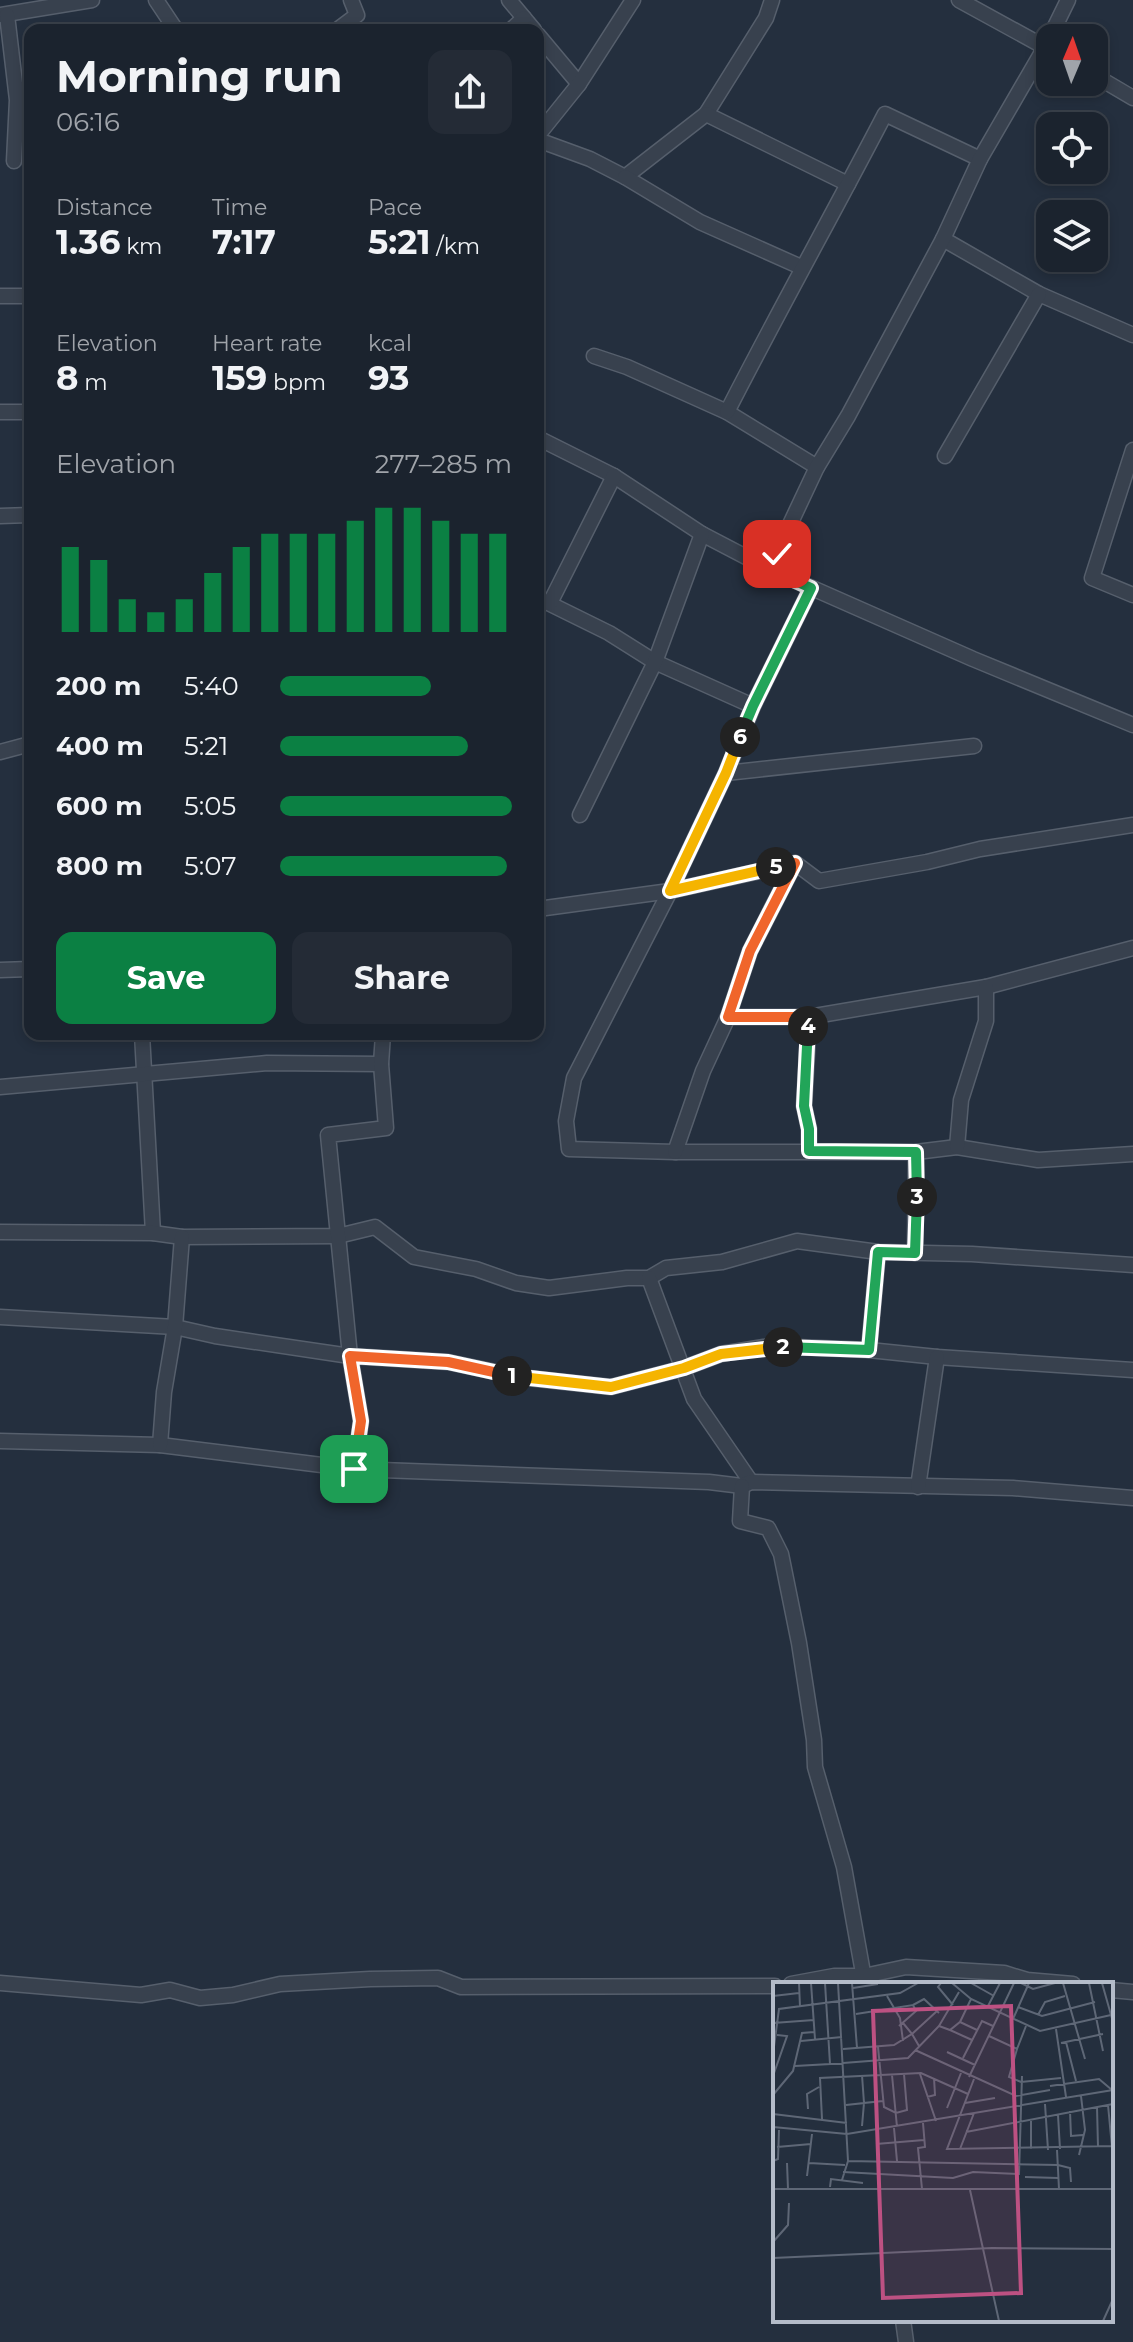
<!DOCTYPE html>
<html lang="en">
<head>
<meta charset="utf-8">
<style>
	body { margin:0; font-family:Montserrat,sans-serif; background:#242b36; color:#f1f3f6; height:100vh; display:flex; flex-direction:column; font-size:30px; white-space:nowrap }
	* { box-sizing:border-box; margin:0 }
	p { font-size:26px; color:#a0a4aa }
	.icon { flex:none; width:44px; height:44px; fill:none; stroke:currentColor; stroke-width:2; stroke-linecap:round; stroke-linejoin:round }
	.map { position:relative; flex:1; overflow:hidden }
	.details { position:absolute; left:24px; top:24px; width:520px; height:1016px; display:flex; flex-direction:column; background:#1b232e; border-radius:16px; box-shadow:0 4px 12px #0003,0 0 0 2px #39404a }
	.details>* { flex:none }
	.needle { width:52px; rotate:2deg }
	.buttons { position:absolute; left:1036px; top:24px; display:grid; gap:16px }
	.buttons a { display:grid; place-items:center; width:72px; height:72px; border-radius:16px; background:#1b232e; box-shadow:0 4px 12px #0003,0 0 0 2px #39404a; font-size:40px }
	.pin { position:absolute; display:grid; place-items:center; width:68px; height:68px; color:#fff; margin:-34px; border-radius:16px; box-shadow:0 4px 12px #0006 }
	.km { position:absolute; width:40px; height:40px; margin:-20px; border-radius:50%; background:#222; color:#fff; font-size:22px; line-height:40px; text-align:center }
	.round { display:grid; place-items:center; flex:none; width:84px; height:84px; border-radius:16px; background:#242b36 }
	.summary { display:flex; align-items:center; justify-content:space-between; height:136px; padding:0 32px }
	h1 { font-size:44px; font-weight:700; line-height:60px }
	.figures { display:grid; grid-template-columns:repeat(3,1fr); gap:12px; height:136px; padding:8px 32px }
	.figures div { display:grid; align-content:center }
	.figures b { font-size:34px; font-weight:700 }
	.figures small { font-size:22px; font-weight:400 }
	.figures p { font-size:22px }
	.chart { height:224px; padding:16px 32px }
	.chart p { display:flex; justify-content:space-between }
	.chart svg { width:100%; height:144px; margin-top:8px; stroke:#0b8043; stroke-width:6 }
	.button { display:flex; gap:16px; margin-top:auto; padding:16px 32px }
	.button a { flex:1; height:92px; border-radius:16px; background:#0b8043; color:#fff; font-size:32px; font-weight:700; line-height:92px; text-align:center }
	.button a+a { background:#242b36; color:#f1f3f6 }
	ul { padding:0 32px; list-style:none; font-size:26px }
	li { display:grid; grid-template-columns:128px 96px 1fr; align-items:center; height:60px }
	li i { height:20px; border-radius:10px; background:#0b8043 }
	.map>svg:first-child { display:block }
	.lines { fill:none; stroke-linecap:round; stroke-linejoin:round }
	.minor-casing { stroke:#565f6c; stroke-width:17 }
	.minor { stroke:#38414e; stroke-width:14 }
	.split-1-casing { stroke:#fff; stroke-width:16 }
	.split-2-casing { stroke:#fff; stroke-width:16 }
	.split-3-casing { stroke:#fff; stroke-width:16 }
	.split-4-casing { stroke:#fff; stroke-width:16 }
	.split-5-casing { stroke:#fff; stroke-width:16 }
	.split-6-casing { stroke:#fff; stroke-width:16 }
	.split-7-casing { stroke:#fff; stroke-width:16 }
	.split-1 { stroke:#f0652b; stroke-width:10 }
	.split-2 { stroke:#f5b400; stroke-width:10 }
	.split-3 { stroke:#22a559; stroke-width:10 }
	.split-4 { stroke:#22a559; stroke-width:10 }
	.split-5 { stroke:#f0652b; stroke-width:10 }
	.split-6 { stroke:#f5b400; stroke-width:10 }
	.split-7 { stroke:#22a559; stroke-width:10 }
	.inset-road { fill:none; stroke:#5e6776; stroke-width:2 }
	.view { fill:#bd5182; fill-opacity:0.15; stroke:#bd5182; stroke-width:4 }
	.inset-edge { fill:none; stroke:#b4bcc9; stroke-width:4 }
</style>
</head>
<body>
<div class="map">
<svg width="1133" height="2342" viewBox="0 0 1133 2342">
	<rect width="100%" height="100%" fill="#242f3e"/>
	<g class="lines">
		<g class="minor-casing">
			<g id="minor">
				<path d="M156 0 176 30"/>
				<path d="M509 0 534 30"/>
				<path d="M959 0 1050 50"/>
				<path d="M0 15 92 0"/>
				<path d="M7 15 17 100 14 161"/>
				<path d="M337 30 357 15 351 0"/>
				<path d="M511 30 524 18"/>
				<path d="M538 35 579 84"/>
				<path d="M1094 75 1133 98"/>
				<path d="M706 114 766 18 772 0"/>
				<path d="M538 135 579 84 633 0"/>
				<path d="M538 140 590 159 625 177 706 114 848 184"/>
				<path d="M625 177 700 222 801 267"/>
				<path d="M943 239 1039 294 1133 335"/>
				<path d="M0 296H30"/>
				<path d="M594 356 627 367 727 412 817 467"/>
				<path d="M0 412H30"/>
				<path d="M727 412C778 312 833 214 885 114L980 159"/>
				<path d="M538 438 614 476 702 534 769 569 973 659 1133 725"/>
				<path d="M1133 450 1092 578 1133 595"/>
				<path d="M945 456 1039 294"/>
				<path d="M0 516 30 515"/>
				<path d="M769 569 817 467 848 416 943 239 980 159 1045 47 1068 0"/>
				<path d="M811 588 753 706 726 773 670 891 574 1078 566 1121 569 1149 675 1152H916L957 1147 1038 1160 1133 1154"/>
				<path d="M538 598 609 633 655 662 753 706"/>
				<path d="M550 603 614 476"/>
				<path d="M0 752 30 744"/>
				<path d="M726 773 974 746"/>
				<path d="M580 815 655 662 702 534"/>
				<path d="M538 909 670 891 795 863 819 881 927 862 980 849 1133 825"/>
				<path d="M0 970 30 969"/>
				<path d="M728 1017H809L986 987 1133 948"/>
				<path d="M809 1017 804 1106 809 1129V1151"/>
				<path d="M142 1034 153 1233"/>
				<path d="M0 1087 267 1063 381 1064"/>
				<path d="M957 1147 961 1100 986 1021V987"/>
				<path d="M675 1152 703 1071 728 1017 750 951 795 863"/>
				<path d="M0 1232 153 1233 182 1237 338 1236 375 1227 414 1257 476 1269 516 1283 549 1288 627 1278H649L666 1268 722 1262 797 1241 878 1252 972 1254 1133 1265"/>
				<path d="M915 1253 916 1152"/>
				<path d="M649 1278 694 1399 751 1482"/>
				<path d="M0 1317 175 1327 215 1336 350 1356 448 1362 519 1377 611 1387 684 1368 721 1354 770 1346 869 1350 937 1357 1133 1370"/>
				<path d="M869 1350 878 1252"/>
				<path d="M0 1441 160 1445 354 1469 709 1482 742 1486 751 1482 1013 1488 1133 1498"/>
				<path d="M160 1445 164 1392 175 1327 182 1237"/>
				<path d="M354 1469 361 1421 350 1356 328 1135 386 1128 381 1064 383 1034"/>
				<path d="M742 1486 740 1521 768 1528 781 1554 799 1643 814 1740 815 1767 844 1867 865 1984"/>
				<path d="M918 1487 937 1357"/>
				<path d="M0 1983 141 1995 170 1990 200 1998 233 1995 280 1984 370 1979 438 1978 461 1987 775 1986"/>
				<path d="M791 1984 834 1976H864L906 1967 1004 1973 1027 1980 1073 1984"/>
				<path d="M1111 1990 1133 1992"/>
				<path d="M903 2320 906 2342"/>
			</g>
		</g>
		<use href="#minor" class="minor"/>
	</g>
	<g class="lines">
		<g class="split-1-casing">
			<path id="split-1" d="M354 1469 361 1421 350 1356 448 1362 512 1376"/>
		</g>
		<g class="split-2-casing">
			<path id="split-2" d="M512 1376 611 1387 684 1368 721 1354 783 1347"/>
		</g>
		<g class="split-3-casing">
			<path id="split-3" d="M783 1347 869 1350 878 1252 915 1253 917 1197"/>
		</g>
		<g class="split-4-casing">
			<path id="split-4" d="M808 1026 804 1106 809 1129V1151L916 1152 917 1197"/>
		</g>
		<g class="split-5-casing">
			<path id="split-5" d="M776 867 795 863 750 951 728 1017H809L808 1026"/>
		</g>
		<g class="split-6-casing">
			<path id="split-6" d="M740 737 726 773 670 891 776 867"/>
		</g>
		<g class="split-7-casing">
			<path id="split-7" d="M740 737 753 706 811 588 769 569 777 554"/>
		</g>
		<use href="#split-1" class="split-1"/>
		<use href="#split-2" class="split-2"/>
		<use href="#split-3" class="split-3"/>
		<use href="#split-4" class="split-4"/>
		<use href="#split-5" class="split-5"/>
		<use href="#split-6" class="split-6"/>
		<use href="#split-7" class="split-7"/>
	</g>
	<g transform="translate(773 1982)">
		<rect width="340" height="340" fill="#242f3e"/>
		<path class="inset-road" d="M26 1 27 25M38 1 42 57M65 1 75 179 69 198M79 1 84 66M168 1 165 5 180 23M179 1 198 17 267 49 338 33M198 1 221 14M248 1 260 7 282 1M290 1 312 77M316 1 330 69M329 1 340 40M80 6 105 2M0 14 26 11M114 14 127 36 130 59M140 23 151 17 166 31M215 24 227 1M245 25 269 34 322 20M83 32 140 23 143 29 126 44M265 33 272 20 292 14M240 37 256 1M187 40 198 17M0 41 41 38M130 41 139 52 164 29M166 44 177 48 187 40 204 48M283 47 293 115M177 48 199 58M216 54 244 67 253 44M28 59 69 55M293 60 303 99M288 61 330 52M105 65 111 125 123 131 134 128 131 92M70 67 121 63 139 52 146 64M244 67 236 95 248 100 288 96M142 68 243 114 277 108M174 70 202 83M0 72 6 27 127 11 145 1M190 76 209 39 220 44M57 82 135 76 166 44 186 10M22 84 57 82 52 1M147 92 163 139M119 93 124 145M0 94 14 54 4 53M196 95 241 1M201 97 174 167 339 164M277 104 326 97 339 108M0 113 20 89 29 51 41 50M154 115 162 113 161 96M192 121 222 116M272 122 275 168M73 123 91 121 89 93M335 123 340 176M324 125 325 165M174 126 188 91M35 127 34 112 46 105M297 129 298 154 310 153M0 132 74 141M285 133 287 167M49 137 47 96 148 91 195 112M258 137V167M89 144 91 121 110 119M0 145 74 152 340 108M121 146 124 179M193 150 340 122M103 162 151 158M4 165 38 162M187 167 201 131M284 168 286 207M306 173 312 148 308 114M0 179 5 177 6 148M75 179 285 183 297 186 298 200M14 181 15 207M36 181 72 183M70 190 180 196 200 190 246 192 249 94M34 194 39 152M252 195 285 196M57 205 58 197 90 201M0 207H340M149 207 145 166 152 165 150 141M197 208 226 339M0 260 15 243 16 221M0 276 219 266 340 267M330 339 340 317"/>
		<path class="view" d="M238 24 248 311 110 316 100 29Z"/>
		<rect width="340" height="340" class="inset-edge"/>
	</g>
</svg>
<div class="buttons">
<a><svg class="needle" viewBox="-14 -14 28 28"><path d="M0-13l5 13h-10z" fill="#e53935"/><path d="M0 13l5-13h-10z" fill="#a0a4aa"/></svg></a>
<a><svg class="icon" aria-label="locate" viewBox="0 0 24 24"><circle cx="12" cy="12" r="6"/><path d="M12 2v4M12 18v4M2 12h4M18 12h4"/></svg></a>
<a><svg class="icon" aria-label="layers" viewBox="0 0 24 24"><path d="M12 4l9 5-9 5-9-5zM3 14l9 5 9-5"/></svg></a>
</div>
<div class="pin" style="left:354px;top:1469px;background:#1e9e55"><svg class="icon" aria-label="arrive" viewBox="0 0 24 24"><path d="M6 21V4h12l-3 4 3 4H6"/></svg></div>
<div class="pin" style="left:777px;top:554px;background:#d93025"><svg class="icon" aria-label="check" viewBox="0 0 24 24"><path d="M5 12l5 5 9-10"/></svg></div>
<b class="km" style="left:512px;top:1376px">1</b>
<b class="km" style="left:783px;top:1347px">2</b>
<b class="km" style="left:917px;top:1197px">3</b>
<b class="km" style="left:808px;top:1026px">4</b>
<b class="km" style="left:776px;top:867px">5</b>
<b class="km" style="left:740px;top:737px">6</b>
<section class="details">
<div class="summary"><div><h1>Morning run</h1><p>06:16</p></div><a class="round"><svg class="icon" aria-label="share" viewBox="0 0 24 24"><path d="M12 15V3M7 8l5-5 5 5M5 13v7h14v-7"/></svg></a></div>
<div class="figures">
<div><p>Distance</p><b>1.36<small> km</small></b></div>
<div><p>Time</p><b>7:17</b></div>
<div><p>Pace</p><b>5:21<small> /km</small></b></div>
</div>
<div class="figures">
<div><p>Elevation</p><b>8<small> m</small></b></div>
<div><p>Heart rate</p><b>159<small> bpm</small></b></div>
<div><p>kcal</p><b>93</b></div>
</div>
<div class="chart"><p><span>Elevation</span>277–285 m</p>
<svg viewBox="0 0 160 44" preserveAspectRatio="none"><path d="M5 44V18M15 44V22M25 44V34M35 44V38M45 44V34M55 44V26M65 44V18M75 44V14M85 44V14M95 44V14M105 44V10M115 44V6M125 44V6M135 44V10M145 44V14M155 44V14"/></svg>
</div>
<ul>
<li><b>200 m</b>5:40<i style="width:65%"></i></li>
<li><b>400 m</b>5:21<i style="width:81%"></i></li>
<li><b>600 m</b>5:05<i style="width:100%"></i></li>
<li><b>800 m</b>5:07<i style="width:98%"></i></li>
</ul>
<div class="button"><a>Save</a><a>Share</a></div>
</section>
</div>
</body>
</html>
